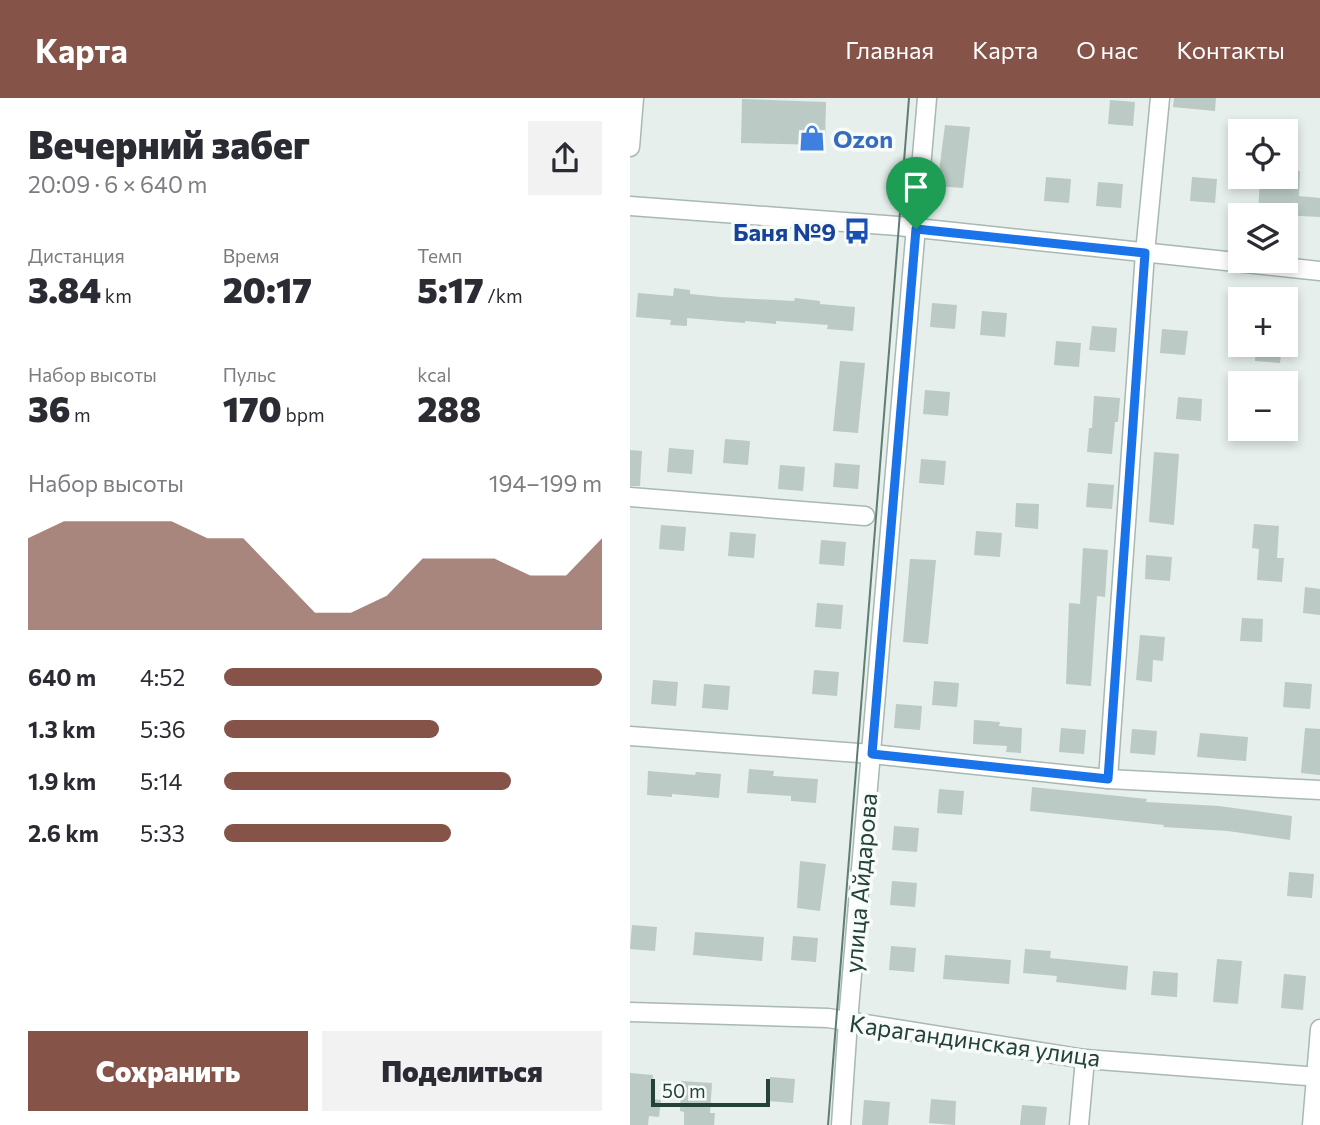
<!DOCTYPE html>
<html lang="ru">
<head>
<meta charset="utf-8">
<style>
	body { margin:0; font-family:Commissioner,sans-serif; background:#f2f2f3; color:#2b2b33; height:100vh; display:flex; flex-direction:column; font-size:26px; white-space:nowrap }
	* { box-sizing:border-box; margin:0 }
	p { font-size:23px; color:#7c7c81 }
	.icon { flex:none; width:38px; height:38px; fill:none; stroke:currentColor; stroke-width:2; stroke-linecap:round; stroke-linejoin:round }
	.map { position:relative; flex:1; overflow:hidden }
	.side { display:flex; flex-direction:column; background:#fff; width:630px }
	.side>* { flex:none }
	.fabs { position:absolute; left:598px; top:21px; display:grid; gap:14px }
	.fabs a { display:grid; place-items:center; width:70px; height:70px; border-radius:0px; background:#fff; box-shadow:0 4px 10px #0003; font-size:35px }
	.scale { position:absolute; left:21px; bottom:18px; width:119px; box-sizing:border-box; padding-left:7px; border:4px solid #24423a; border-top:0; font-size:19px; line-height:24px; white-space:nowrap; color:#24423a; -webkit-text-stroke:5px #f7fbf9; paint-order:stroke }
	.pin { position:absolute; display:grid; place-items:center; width:60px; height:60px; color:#fff; margin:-72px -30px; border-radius:50% 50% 50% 0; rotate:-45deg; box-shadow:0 0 7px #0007 }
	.pin .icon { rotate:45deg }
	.round { display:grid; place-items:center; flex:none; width:74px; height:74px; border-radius:0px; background:#f2f2f3 }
	.headline { display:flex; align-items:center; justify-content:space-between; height:119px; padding:0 28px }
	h1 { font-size:38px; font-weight:800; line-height:52px }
	.metrics { display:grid; grid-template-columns:repeat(3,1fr); gap:10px; height:119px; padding:7px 28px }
	.metrics div { display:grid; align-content:center }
	.metrics b { font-size:35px; font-weight:800 }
	.metrics small { font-size:19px; font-weight:400 }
	.metrics p { font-size:19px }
	.chart { height:196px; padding:14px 28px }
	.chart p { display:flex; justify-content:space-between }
	.chart svg { width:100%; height:126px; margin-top:7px; fill:#855347; opacity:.7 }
	.cta { display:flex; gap:14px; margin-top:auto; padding:14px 28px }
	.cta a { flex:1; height:80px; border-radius:0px; background:#855347; color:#fff; font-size:28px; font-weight:800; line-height:80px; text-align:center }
	.cta a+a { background:#f2f2f3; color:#2b2b33 }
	ul { padding:0 28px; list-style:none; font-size:23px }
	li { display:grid; grid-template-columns:112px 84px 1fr; align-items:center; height:52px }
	li i { height:18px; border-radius:9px; background:#855347 }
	header { display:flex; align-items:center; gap:42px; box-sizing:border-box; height:98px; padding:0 35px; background:#855347; color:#fff }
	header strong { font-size:33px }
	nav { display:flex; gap:38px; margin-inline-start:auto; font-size:24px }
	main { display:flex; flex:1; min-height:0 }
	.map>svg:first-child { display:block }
	.building { fill:#bbcac4 }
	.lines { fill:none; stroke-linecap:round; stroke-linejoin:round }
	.minor-casing { stroke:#a8b8b2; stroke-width:21 }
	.minor { stroke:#fff; stroke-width:18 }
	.tram { stroke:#5f7d75; stroke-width:2 }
	.route-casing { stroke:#fff; stroke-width:14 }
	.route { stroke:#1a73e8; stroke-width:9 }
	.labels { text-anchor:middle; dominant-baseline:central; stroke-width:7; stroke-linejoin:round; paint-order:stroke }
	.shop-label { font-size:24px; font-weight:bold; fill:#366cbe; stroke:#f7fbf9; text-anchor:start }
	.transit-label { font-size:24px; font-weight:bold; fill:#164399; stroke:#f7fbf9; text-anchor:end }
	.street-label { font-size:24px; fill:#24423a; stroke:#f7fbf9 }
</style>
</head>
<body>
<header>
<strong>Карта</strong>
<nav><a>Главная</a><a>Карта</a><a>О нас</a><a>Контакты</a></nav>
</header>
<main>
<section class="side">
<div class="headline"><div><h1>Вечерний забег</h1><p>20:09 · 6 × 640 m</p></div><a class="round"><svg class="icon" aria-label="share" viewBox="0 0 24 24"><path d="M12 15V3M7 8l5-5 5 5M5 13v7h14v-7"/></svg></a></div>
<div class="metrics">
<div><p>Дистанция</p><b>3.84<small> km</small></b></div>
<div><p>Время</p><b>20:17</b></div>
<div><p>Темп</p><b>5:17<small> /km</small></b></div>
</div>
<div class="metrics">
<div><p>Набор высоты</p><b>36<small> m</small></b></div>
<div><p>Пульс</p><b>170<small> bpm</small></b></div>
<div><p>kcal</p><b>288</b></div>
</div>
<div class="chart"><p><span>Набор высоты</span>194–199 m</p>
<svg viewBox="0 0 160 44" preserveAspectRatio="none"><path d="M0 44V12L10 6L20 6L30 6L40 6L50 12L60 12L70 25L80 38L90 38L100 32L110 19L120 19L130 19L140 25L150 25L160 12V44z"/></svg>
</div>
<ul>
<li><b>640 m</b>4:52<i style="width:100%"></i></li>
<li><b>1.3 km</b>5:36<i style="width:57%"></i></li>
<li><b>1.9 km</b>5:14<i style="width:76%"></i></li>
<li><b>2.6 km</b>5:33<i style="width:60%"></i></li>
</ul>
<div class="cta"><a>Сохранить</a><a>Поделиться</a></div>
</section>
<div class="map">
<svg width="690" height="1027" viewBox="0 0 690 1027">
	<rect width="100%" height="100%" fill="#e6efeb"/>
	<g class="building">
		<path d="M544 0H586L585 13 543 9Z"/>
		<path d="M112 1 196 4 195 47 111 45Z"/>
		<path d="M480 2 505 4 503 28 478 26Z"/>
		<path d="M315 27 340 29 333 90 307 88Z"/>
		<path d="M656 72 670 73 669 98 690 100V119L628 116 630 79H656Z"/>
		<path d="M416 79 441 81 439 105 414 103Z"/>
		<path d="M562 79 587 81 585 105 560 103Z"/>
		<path d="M468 84 493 86 491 110 466 108Z"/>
		<path d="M44 190 60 192V196L90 199 164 203 165 200 190 203V206L225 209 223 233 197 231 198 227 146 223V226L115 223V225L57 220V228L40 227 41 222 6 219 8 195 43 198Z"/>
		<path d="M302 205 327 207 325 231 300 229Z"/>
		<path d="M352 213 377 215 375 239 350 237Z"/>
		<path d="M462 228 487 230 485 254 459 252Z"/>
		<path d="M532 231 558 233 555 257 530 255Z"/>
		<path d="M426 243 451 245 449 269 424 267Z"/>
		<path d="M626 247H652L650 265 625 263Z"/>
		<path d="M210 263 235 265 228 335 203 333Z"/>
		<path d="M295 292 320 294 318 318 293 316Z"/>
		<path d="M464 298 490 300 488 324H485L482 356 457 354 459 330H462Z"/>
		<path d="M548 299 572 301 571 323 546 321Z"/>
		<path d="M95 341 120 343 118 367 93 365Z"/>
		<path d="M39 350 64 352 62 376 37 374Z"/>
		<path d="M0 352 12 353 10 388H0Z"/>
		<path d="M524 354 549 356 544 427 519 424Z"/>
		<path d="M291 361 316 363 314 387 289 385Z"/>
		<path d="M205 365 230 367 228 391 203 389Z"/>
		<path d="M150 367 175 369 173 393 148 391Z"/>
		<path d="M458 385 484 387 482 411 456 409Z"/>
		<path d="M386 405 409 406 408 431 385 429Z"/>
		<path d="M624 426 649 428 647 460H654L652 484 627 482 629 451 622 450Z"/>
		<path d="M31 427 56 429 54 453 29 451Z"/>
		<path d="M346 433 372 435 370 459 344 457Z"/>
		<path d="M100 434 126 436 124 460 98 458Z"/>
		<path d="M191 442 216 444 214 468 189 466Z"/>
		<path d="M453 450 478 452 475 499 467 498 461 588 436 586 439 505 450 506Z"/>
		<path d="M516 457 542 459 540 483 515 481Z"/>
		<path d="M280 461 306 462 298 546 273 544Z"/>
		<path d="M675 489 690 491V517L673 515Z"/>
		<path d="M187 505 213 507 211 531 185 529Z"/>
		<path d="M612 520 633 521 632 544 610 543Z"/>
		<path d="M510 537 535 539 533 563 523 562 522 584 506 582Z"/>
		<path d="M184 572 209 574 207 598 182 596Z"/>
		<path d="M23 582 48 584 46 608 21 606Z"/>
		<path d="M304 583 329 585 327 609 302 607Z"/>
		<path d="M655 584 682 586 680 611 653 609Z"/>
		<path d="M74 586 100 588 98 612 72 610Z"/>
		<path d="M266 606 292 608 290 632 264 630Z"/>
		<path d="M344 622 370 624 369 628 392 630 391 655 376 654 377 648 343 646Z"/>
		<path d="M431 630 456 632 454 656 429 654Z"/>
		<path d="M675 630 690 631V677L671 675Z"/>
		<path d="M502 631 527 633 525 657 500 655Z"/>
		<path d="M570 635 618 639 616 663 567 659Z"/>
		<path d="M119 671 144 673 143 678 188 681 186 705 161 703V698L117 695Z"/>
		<path d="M18 673 65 677 66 674 91 676 89 700 42 696V699L17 697Z"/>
		<path d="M402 689 517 701 516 704 589 708 662 718 660 742 598 733 533 729 534 727 400 713Z"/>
		<path d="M309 691 334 693 332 717 307 715Z"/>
		<path d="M264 728 289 730 287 754 262 752Z"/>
		<path d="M170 763 196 766 190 813 167 810Z"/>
		<path d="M659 774 684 776 682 800 657 798Z"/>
		<path d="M262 783 287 785 285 809 260 807Z"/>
		<path d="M2 827 27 829 25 853 0 851Z"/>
		<path d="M65 834 134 839 132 863 63 857Z"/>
		<path d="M163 838 188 840 186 864 161 862Z"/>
		<path d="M261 848 286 850 284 874 259 872Z"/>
		<path d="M395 851 421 853 420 860 498 868 496 892 426 884 427 878 393 875Z"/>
		<path d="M315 857 381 862 379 886 313 881Z"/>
		<path d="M587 861 612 863 608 906 583 904Z"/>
		<path d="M523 873 548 875 547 899 521 897Z"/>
		<path d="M654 876 676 878 673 912 651 910Z"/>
		<path d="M0 975 23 977 21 1001 31 1002 29 1019 19 1018 18 1027H0Z"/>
		<path d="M140 979 165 981 163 1005 138 1003Z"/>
		<path d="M51 983 82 985 80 1015H85L84 1027H54V1014L50 1013Z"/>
		<path d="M301 1001 326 1003 325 1027 299 1025Z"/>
		<path d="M234 1002 260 1004 258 1027H232Z"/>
		<path d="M392 1007 417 1009 415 1027H390Z"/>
	</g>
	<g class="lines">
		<g class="minor-casing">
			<g id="minor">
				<path d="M0 49 4 0"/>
				<path d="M0 108 268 128 690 173"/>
				<path d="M0 399 235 418"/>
				<path d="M0 638 242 656 478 681 690 692"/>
				<path d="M478 681 515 155 530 0"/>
				<path d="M0 914 198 920 455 961 690 979"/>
				<path d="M211 1027 218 923 297 0"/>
				<path d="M449 1027 455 961"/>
				<path d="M682 1027 690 931"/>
			</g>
		</g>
		<use href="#minor" class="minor"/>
		<path class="tram" d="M198 1027 279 0"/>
	</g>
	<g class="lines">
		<g class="route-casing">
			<path id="route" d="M286 131 515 155 478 681 242 656Z"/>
		</g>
		<use href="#route" class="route"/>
	</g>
	<defs>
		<g id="shop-bare" transform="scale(2.1)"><path d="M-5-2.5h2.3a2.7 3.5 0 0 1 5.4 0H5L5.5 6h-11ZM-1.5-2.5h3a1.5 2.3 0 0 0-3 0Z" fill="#3f7fe0" stroke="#f7fbf9" stroke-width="2.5" paint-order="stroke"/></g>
		<g id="bus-bare" transform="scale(2.1)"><path d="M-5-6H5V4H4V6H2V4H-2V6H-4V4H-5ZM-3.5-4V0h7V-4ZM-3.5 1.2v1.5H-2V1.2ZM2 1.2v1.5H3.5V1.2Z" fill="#1a4fb4" stroke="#f7fbf9" stroke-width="2.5" paint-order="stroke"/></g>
	</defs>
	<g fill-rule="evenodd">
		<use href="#shop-bare" x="182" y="40"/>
		<use href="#bus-bare" x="227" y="133"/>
	</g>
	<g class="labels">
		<g class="shop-label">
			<text x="203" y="40">Ozon</text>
		</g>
		<g class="transit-label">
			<text x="206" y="133">Баня №9</text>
		</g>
		<g class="street-label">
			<text transform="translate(230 785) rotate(-85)">улица Айдарова</text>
			<text transform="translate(345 942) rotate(8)">Карагандинская улица</text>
		</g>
	</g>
</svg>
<div class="fabs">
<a><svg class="icon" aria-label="locate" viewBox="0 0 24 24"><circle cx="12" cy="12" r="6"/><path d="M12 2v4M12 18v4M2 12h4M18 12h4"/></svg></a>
<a><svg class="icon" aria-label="layers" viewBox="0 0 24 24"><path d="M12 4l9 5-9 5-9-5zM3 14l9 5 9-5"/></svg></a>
<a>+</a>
<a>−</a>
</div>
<div class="scale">50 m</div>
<div class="pin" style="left:286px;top:131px;background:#1e9e55"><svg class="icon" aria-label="arrive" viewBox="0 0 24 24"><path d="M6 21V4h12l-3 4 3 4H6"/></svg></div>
</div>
</main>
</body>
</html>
